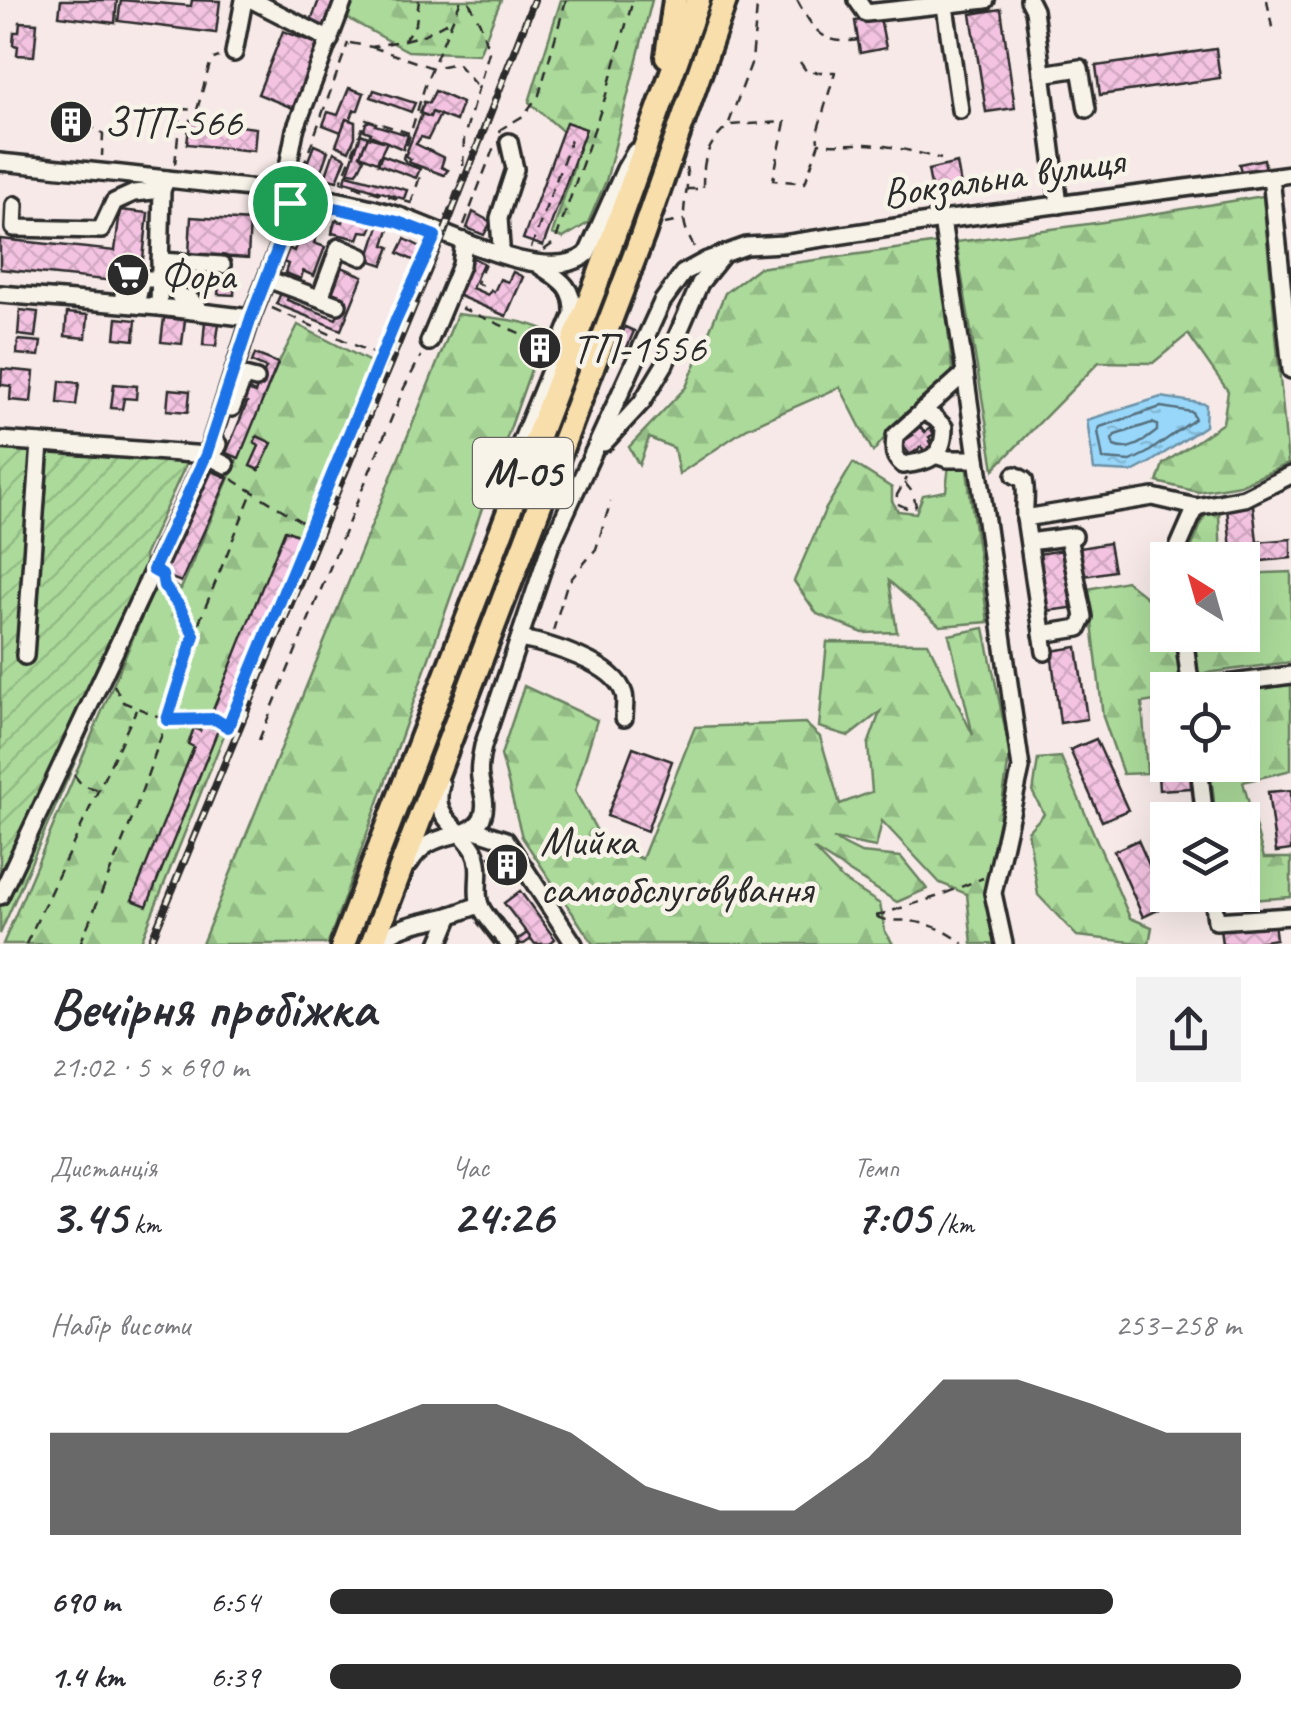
<!DOCTYPE html>
<html lang="uk">
<head>
<meta charset="utf-8">
<style>
	body { margin:0; font-family:Caveat,sans-serif; background:#f2f2f3; color:#2b2b33; height:100vh; display:flex; flex-direction:column; font-size:38px; white-space:nowrap }
	* { box-sizing:border-box; margin:0 }
	p { font-size:32px; color:#7c7c81 }
	.icon { flex:none; width:55px; height:55px; fill:none; stroke:currentColor; stroke-width:2; stroke-linecap:round; stroke-linejoin:round }
	.map { position:relative; height:944px; overflow:hidden }
	.details { display:flex; flex-direction:column; background:#fff; flex:1 }
	.details>* { flex:none }
	.needle { width:65px; rotate:323deg }
	.buttons { position:absolute; left:1150px; top:542px; display:grid; gap:20px }
	.buttons a { display:grid; place-items:center; width:110px; height:110px; border-radius:0px; background:#fff; box-shadow:0 10px 40px #0002; font-size:50px }
	.pin { position:absolute; display:grid; place-items:center; width:85px; height:85px; color:#fff; margin:-42px; border:5px solid #fff; border-radius:50%; box-shadow:0 2px 10px #0007 }
	.round { display:grid; place-items:center; flex:none; width:105px; height:105px; border-radius:0px; background:#f2f2f3 }
	.head { display:flex; align-items:center; justify-content:space-between; height:170px; padding:0 50px }
	h1 { font-size:55px; font-weight:700; line-height:75px }
	.metrics { display:grid; grid-template-columns:repeat(3,1fr); gap:15px; height:170px; padding:10px 50px }
	.metrics div { display:grid; align-content:center }
	.metrics b { font-size:50px; font-weight:700 }
	.metrics small { font-size:28px; font-weight:400 }
	.metrics p { font-size:28px }
	.chart { height:280px; padding:20px 50px }
	.chart p { display:flex; justify-content:space-between }
	.chart svg { width:100%; height:180px; margin-top:10px; fill:#2b2b2b; opacity:.7 }
	ul { padding:0 50px; list-style:none; font-size:32px }
	li { display:grid; grid-template-columns:160px 120px 1fr; align-items:center; height:75px }
	li i { height:25px; border-radius:12px; background:#2b2b2b }
	.map>svg:first-child { display:block }
	.forest { fill:url(#forest-firs); stroke:#6b8262; stroke-width:2.5 }
	.garden { fill:url(#garden-furrows); stroke:#6b8262; stroke-width:2.5 }
	.water { fill:url(#water-ripples); stroke:#6c92a7; stroke-width:2.5 }
	.lines { fill:none; stroke-linecap:round; stroke-linejoin:round }
	.shore { stroke:#57707e; stroke-width:2.5 }
	.building { fill:url(#building-cross-hatch); stroke:#2b2b2b; stroke-width:2.5 }
	.minor-casing { stroke:#2b2b2b; stroke-width:22 }
	.highway-casing { stroke:#2b2b2b; stroke-width:30 }
	.path { stroke:#2b2b2b; stroke-width:2.5; stroke-dasharray:10 8; stroke-linecap:butt }
	.minor { stroke:#f7f3e8; stroke-width:15 }
	.highway { stroke:#f8deab; stroke-width:22 }
	.rail-casing { stroke:#2b2b2b; stroke-width:8 }
	.rail { stroke:#f7f3e8; stroke-width:4; stroke-dasharray:11; stroke-linecap:butt }
	.route-casing { stroke:#fff; stroke-width:20 }
	.route { stroke:#1a73e8; stroke-width:12 }
	.labels { text-anchor:middle; dominant-baseline:central; stroke-width:9; stroke-linejoin:round; paint-order:stroke }
	.shield { fill:#f7f3e8; stroke:#686764; stroke-width:2.5 }
	.shield-label { font-size:40px; font-weight:bold; fill:#2b2b2b }
	.poi-label { font-size:42px; fill:#2b2b2b; stroke:#f7f3e8; text-anchor:start }
	.street-label { font-size:42px; fill:#2b2b2b; stroke:#f7f3e8 }
</style>
</head>
<body>
<div class="map">
<svg width="1291" height="944" viewBox="0 0 1291 944">
	<defs>
		<pattern id="forest-firs" width="22" height="20" patternUnits="userSpaceOnUse" patternTransform="scale(2.5)"><rect width="22" height="20" fill="#abda9a"/><path d="M5 1l3.5 6h-7zM16 11l3.5 6h-7z" fill="#93bb85"/></pattern>
		<pattern id="garden-furrows" width="10" height="10" patternUnits="userSpaceOnUse" patternTransform="scale(2.5)"><rect width="10" height="10" fill="#abda9a"/><path d="M-1 1l2-2M0 10L10 0M9 11l2-2" fill="none" stroke="#93bb85"/></pattern>
		<pattern id="water-ripples" width="26" height="14" patternUnits="userSpaceOnUse" patternTransform="scale(2.5)"><rect width="26" height="14" fill="#98d7fa"/><path d="M2 4q2-2 4 0t4 0M15 11q2-2 4 0t4 0" fill="none" stroke="#83b9d6"/></pattern>
		<pattern id="building-cross-hatch" width="8" height="8" patternUnits="userSpaceOnUse" patternTransform="scale(2.5)"><rect width="8" height="8" fill="#f4c3e2"/><path d="M0 0l8 8M0 8l8-8" fill="none" stroke="#d1a8c2"/></pattern>
	</defs>
	<rect width="100%" height="100%" fill="#f6e9e7"/>
	<filter id="ink" filterUnits="userSpaceOnUse"><feTurbulence type="fractalNoise" baseFrequency=".01" numOctaves="2"/><feDisplacementMap in="SourceGraphic" scale="20" xChannelSelector="R" yChannelSelector="G"/><feConvolveMatrix kernelMatrix="1 2 1 2 8 2 1 2 1" color-interpolation-filters="sRGB"/></filter>
	<g filter="url(#ink)">
		<g class="forest">
			<path d="M353 0H501L479 54 408 51 347 18Z"/>
			<path d="M561 0H652L606 181 588 223 563 238 552 234 574 166V141L529 102Z"/>
			<path d="M1263 196 1288 464 1240 485 1198 492 1157 482 1163 464 1223 423 1228 391 1188 334 1153 363 1099 362 994 469 956 242 1103 222Z"/>
			<path d="M939 243 953 377 903 415 873 452 840 387 747 428 679 474 674 448 649 438 639 465 629 447 686 387 725 293 758 268Z"/>
			<path d="M457 314C486 318 519 318 545 330L328 944H202Z"/>
			<path d="M298 325 370 362 362 392 140 944H3L159 577 181 589 278 364Z"/>
			<path d="M853 463 892 488V501L898 511 916 513 923 495 946 491 949 464H966L988 622 940 626 889 581 897 632 863 633 817 614 794 581 825 510Z"/>
			<path d="M1219 514 1221 560H1186L1205 515Z"/>
			<path d="M1291 572V662L1198 674 1194 635H1242L1243 574Z"/>
			<path d="M1126 581 1167 614 1168 635H1174L1181 690H1168L1167 699 1142 703 1147 773 1123 774 1103 717 1088 589Z"/>
			<path d="M984 628 1010 752 998 828 1000 944H972L967 894 940 883 882 821 876 847 833 839 861 853 901 857 927 889 897 902 813 849 843 880 880 904 885 931 893 944H593L522 837 501 755 524 686 597 720 575 791 602 840 642 859 695 727 805 723 820 737 840 804 872 792 868 745 880 712 849 736 819 727 827 642 928 643 973 735 949 635Z"/>
			<path d="M1291 685V770L1243 782 1264 858H1291V897L1225 902 1224 895H1242V820H1216L1210 765H1242L1243 690Z"/>
			<path d="M1061 757 1130 918 1152 927 1149 944 1077 936 1038 895 1028 831 1044 814 1033 793 1038 759Z"/>
		</g>
		<path class="garden" d="M0 441 190 455 144 556 149 572 156 576 0 934Z"/>
		<path class="water" d="M1161 397 1206 404 1205 426 1151 462 1132 472 1094 470 1087 420Z"/>
		<g class="lines">
			<g class="shore">
				<path d="M1161 407 1192 412 1195 419 1147 453 1131 461 1103 459 1098 431 1100 427Z"/>
				<path d="M1152 423 1157 425V431C1144 441 1130 453 1114 446L1112 439 1115 435Z"/>
			</g>
		</g>
		<g class="building">
			<path d="M61 0H117L115 23 59 16Z"/>
			<path d="M121 0 191 6 192 0 220 1 216 33 118 21Z"/>
			<path d="M319 0H334L324 26 311 21Z"/>
			<path d="M1001 9 1015 108 986 112 971 14Z"/>
			<path d="M880 17 886 48 860 53 855 21Z"/>
			<path d="M20 22 37 23 34 56 17 55 18 46 13 45 14 32H19Z"/>
			<path d="M283 31 318 44 293 108 258 94Z"/>
			<path d="M1216 49 1220 78 1100 95 1096 66Z"/>
			<path d="M349 88 364 93 358 110H354L350 121 346 119 341 132 323 125 328 112 338 115Z"/>
			<path d="M374 90 415 103 411 112 371 97Z"/>
			<path d="M435 91 462 103 456 121 432 112 430 117 420 113 424 102 429 103Z"/>
			<path d="M432 112 440 115 428 139 421 137 416 144 444 158 441 167 448 170 444 175 408 162 411 159 405 156 422 114 430 117Z"/>
			<path d="M61 113 83 116 81 130 59 127Z"/>
			<path d="M346 119 355 122V137L349 151 336 145Z"/>
			<path d="M190 120 256 128 254 151 187 144Z"/>
			<path d="M370 121 376 123 375 125 408 135 403 149 370 135 371 133 364 130 366 123Z"/>
			<path d="M566 122 586 129 543 246 523 239Z"/>
			<path d="M361 134 368 137 360 155 364 159 357 173 348 172Z"/>
			<path d="M368 137 387 142 377 162 360 155Z"/>
			<path d="M314 145 328 151 317 182 302 176Z"/>
			<path d="M334 152 346 158 337 181 325 178Z"/>
			<path d="M382 155 420 169 416 178 378 164Z"/>
			<path d="M1264 159 1266 170 1242 175 1239 164Z"/>
			<path d="M957 163 961 186 932 191 928 170Z"/>
			<path d="M347 174 407 190 404 199 345 181Z"/>
			<path d="M120 210 148 213 142 268 116 266 114 281 0 269V239L115 251Z"/>
			<path d="M473 212 491 222 484 235 467 228Z"/>
			<path d="M318 213 325 216 314 243 325 247 314 276 303 271 301 279 285 273 288 264 283 262 288 248 294 251 307 214 316 217Z"/>
			<path d="M345 213 375 221 370 232 361 231 358 239 332 233 335 221 343 222Z"/>
			<path d="M191 217 250 221 248 258 189 254Z"/>
			<path d="M380 223 390 226 384 245 390 247 383 265 368 260Z"/>
			<path d="M405 239 423 248 417 262 398 253Z"/>
			<path d="M473 258 483 263 472 288 488 295 491 290 494 292 500 279 508 282 513 272 523 277 506 316 457 295Z"/>
			<path d="M116 266 142 268 139 282 114 281Z"/>
			<path d="M339 266 363 276 341 330 276 304 282 291 289 294 287 300 336 319 345 297 329 291Z"/>
			<path d="M220 276 235 278 234 295 218 294Z"/>
			<path d="M20 310 38 312 35 337 18 335Z"/>
			<path d="M67 313 88 315 86 338 65 336Z"/>
			<path d="M117 318 136 320 134 340 115 338Z"/>
			<path d="M164 318 185 320 182 344 161 342Z"/>
			<path d="M205 321 219 323 216 346 203 345Z"/>
			<path d="M625 327 634 331 624 355 615 351Z"/>
			<path d="M18 340 41 342 39 356 17 354Z"/>
			<path d="M255 354 278 363 239 458 226 453 247 403 238 400 243 388 255 393 266 368 252 362Z"/>
			<path d="M2 369 34 372 31 402 10 400 11 386 1 385Z"/>
			<path d="M60 381 79 383 76 405 58 403Z"/>
			<path d="M114 384 137 386 136 399 124 398 122 409 111 408Z"/>
			<path d="M169 389 190 391 188 412 167 410Z"/>
			<path d="M917 424 925 432 930 428 934 434 929 437 931 440 929 441 932 447 925 452 921 447 910 455 901 443 913 435 909 430Z"/>
			<path d="M257 436 272 443 259 470 250 466 259 446 254 443Z"/>
			<path d="M212 471 228 478 181 582 164 575Z"/>
			<path d="M1253 505 1257 542 1291 539V558L1242 563V560H1232L1227 508Z"/>
			<path d="M285 530 300 536 227 716 213 710Z"/>
			<path d="M1109 543 1114 571 1084 576 1080 548Z"/>
			<path d="M1064 550 1071 608 1046 611 1038 554Z"/>
			<path d="M1077 647 1087 719 1060 723 1051 651Z"/>
			<path d="M1168 713V765H1190L1191 788 1159 790 1154 714Z"/>
			<path d="M203 724 218 730 147 906 132 900 194 747 188 744 194 728 200 731Z"/>
			<path d="M1096 739 1128 810 1102 821 1070 750Z"/>
			<path d="M633 747 672 761 647 831 607 816Z"/>
			<path d="M1291 790V850L1276 852 1268 792Z"/>
			<path d="M1138 840 1167 906 1143 917 1114 851Z"/>
			<path d="M503 847 523 873 511 884 490 857Z"/>
			<path d="M520 891 555 939 549 944H535L504 903Z"/>
			<path d="M495 910 517 940 527 933 531 939 524 944H494L478 923Z"/>
			<path d="M1274 922 1276 939 1246 944H1222L1220 929Z"/>
		</g>
		<g class="lines">
			<g class="minor-casing">
				<g id="minor">
					<path d="M252 0 330 40"/>
					<path d="M857 0 866 13 986 0"/>
					<path d="M1029 0 1034 10 1059 205"/>
					<path d="M945 6 960 110"/>
					<path d="M234 53 244 0"/>
					<path d="M1042 74 1080 68 1087 109"/>
					<path d="M0 162C73 169 147 176 220 185 278 191 337 197 393 214 440 228 545 288 587 254L625 169 635 152"/>
					<path d="M1271 177 1291 370"/>
					<path d="M167 179 162 190 159 307 251 318"/>
					<path d="M15 205 14 228 101 230 114 202 134 193 162 190"/>
					<path d="M498 253 501 246 499 218 515 169 509 142"/>
					<path d="M160 261 222 265"/>
					<path d="M267 279 338 305"/>
					<path d="M0 294 159 307"/>
					<path d="M123 295 138 296 142 279H160"/>
					<path d="M179 296 190 299 201 311"/>
					<path d="M320 298 339 247 362 257"/>
					<path d="M429 342 461 265 464 241"/>
					<path d="M965 373 1021 768 993 893 1004 944"/>
					<path d="M232 408 244 376 256 379"/>
					<path d="M922 411 935 418 944 427C944 458 930 461 903 465 892 456 894 449 895 436L965 373 942 220"/>
					<path d="M0 440 207 455"/>
					<path d="M604 443 642 402 665 364 700 283 721 257"/>
					<path d="M218 444 212 458 226 465"/>
					<path d="M935 455 948 459H977"/>
					<path d="M1015 475 1024 480C1027 493 1024 504 1025 518"/>
					<path d="M509 485 519 447 573 314C574 287 561 280 540 266"/>
					<path d="M1029 542 1074 536"/>
					<path d="M1176 560 1175 555 1196 507"/>
					<path d="M1042 634 1079 628 1084 617 1068 537"/>
					<path d="M1184 635 1191 690"/>
					<path d="M520 639C548 644 615 663 624 694 626 700 624 711 624 718"/>
					<path d="M1045 652 1025 518 1153 497 1196 507 1244 498 1291 475"/>
					<path d="M25 656 40 443"/>
					<path d="M1190 689 1291 675"/>
					<path d="M1199 765 1205 820"/>
					<path d="M441 784C431 821 459 824 474 850 484 870 474 888 480 905 484 916 501 934 509 944"/>
					<path d="M472 829 506 840 574 944"/>
					<path d="M410 863C430 827 469 843 482 818 488 804 482 792 480 778 478 767 481 757 483 746L550 547 662 302 683 273 707 260 746 246 783 244 942 220 1291 174"/>
					<path d="M1213 895 1216 921 1291 916"/>
					<path d="M0 896 207 455 251 318 289 222 287 172 295 130 344 0"/>
					<path d="M378 944C400 923 419 924 448 916 459 913 469 908 480 905"/>
					<path d="M439 944 451 915"/>
				</g>
			</g>
			<g class="highway-casing">
				<g id="highway">
					<path d="M667 56 675 0"/>
					<path d="M343 944 598 279 698 0"/>
					<path d="M372 944 642 237 725 0"/>
				</g>
			</g>
			<g class="path">
				<path d="M797 0C813 29 822 46 858 40"/>
				<path d="M1267 0 1273 33"/>
				<path d="M404 40 423 35 451 20"/>
				<path d="M350 43 372 47 404 40 416 23 419 0"/>
				<path d="M372 47 433 68 457 63 479 89"/>
				<path d="M800 62 807 72H835L817 133 818 141"/>
				<path d="M729 123 752 61 757 7 761 0"/>
				<path d="M85 128H98L103 134 102 156"/>
				<path d="M500 132 501 129 523 116 539 95 566 0"/>
				<path d="M409 133 366 119 341 182 411 203"/>
				<path d="M175 164 181 109 197 110 211 60 219 57"/>
				<path d="M303 167 348 43"/>
				<path d="M686 167C690 185 683 202 684 219 685 231 691 241 696 251"/>
				<path d="M687 189H703C703 158 706 146 729 125L785 122 773 180 805 183 819 143C833 145 845 144 859 144 887 144 915 152 941 159"/>
				<path d="M411 204 422 170 407 163 403 158 426 82 461 0"/>
				<path d="M446 217 463 171 464 137 489 52 480 23 468 0"/>
				<path d="M665 224 684 220"/>
				<path d="M464 225 495 144"/>
				<path d="M332 235 334 219H339L340 215"/>
				<path d="M531 248 571 140"/>
				<path d="M544 250 555 242 605 98 633 0"/>
				<path d="M485 263 477 283 486 288"/>
				<path d="M272 308 379 356"/>
				<path d="M461 308 545 344"/>
				<path d="M232 479 310 527"/>
				<path d="M905 483 913 493 916 506 909 509 896 503 897 495 907 478"/>
				<path d="M163 580 164 587 179 605 193 634"/>
				<path d="M553 631 567 584 596 549 611 501"/>
				<path d="M114 685 123 702 167 720 215 719 228 727 312 528 396 320 431 246"/>
				<path d="M259 740 404 388 421 356"/>
				<path d="M74 775 82 785 99 790"/>
				<path d="M876 916 936 897 983 878"/>
				<path d="M877 917C889 923 898 919 910 921 931 924 947 930 963 944"/>
				<path d="M26 944 136 710"/>
				<path d="M80 944 130 824 167 720 194 635 253 490"/>
			</g>
			<use href="#minor" class="minor"/>
			<use href="#highway" class="highway"/>
			<g class="rail-casing">
				<path id="rail" d="M150 944 442 238 534 0"/>
			</g>
			<use href="#rail" class="rail"/>
		</g>
	</g>
	<g class="lines" filter="url(#ink)">
		<g class="route-casing">
			<path id="route" d="M304 201 398 222 435 236 396 320 228 727 215 719 167 720 194 635 179 606 164 586 162 575 153 570 206 455 251 318 288 222 290 203Z"/>
		</g>
		<use href="#route" class="route"/>
	</g>
	<defs>
		<g id="building-disc" transform="scale(2.25)"><circle r="9.5" fill="#2b2b2b" stroke="#f7f3e8"/><path d="M-4-6H4V6H1V3H-1V6H-4ZM-2.5-4.3h1.7v1.8h-1.7ZM.8-4.3h1.7v1.8H.8ZM-2.5-1h1.7V.8h-1.7ZM.8-1h1.7V.8H.8Z" fill="#fff"/></g>
		<g id="supermarket-disc" transform="scale(2.25)"><circle r="9.5" fill="#2b2b2b" stroke="#f7f3e8"/><path d="M-6-5.5h2.5l.6 2H6L4.5 2H-2.5L-4.4-4H-6ZM-1.5 3.2a1.3 1.3 0 1 0 .1 0ZM3 3.2a1.3 1.3 0 1 0 .1 0Z" fill="#fff"/></g>
	</defs>
	<g fill-rule="evenodd">
		<use href="#building-disc" x="71" y="122"/>
		<use href="#supermarket-disc" x="128" y="275"/>
		<use href="#building-disc" x="540" y="348"/>
		<use href="#building-disc" x="507" y="865"/>
	</g>
	<g class="labels">
		<rect class="shield" x="473" y="438" width="100" height="70" rx="8"/>
		<g class="shield-label">
			<text x="523" y="473">М-05</text>
		</g>
		<g class="poi-label">
			<text x="104" y="122">ЗТП-566</text>
			<text x="160" y="275">Фора</text>
			<text x="572" y="348">ТП-1556</text>
			<text x="540" y="841">Мийка<tspan x="540" dy="48">самообслуговування</tspan></text>
		</g>
		<g class="street-label">
			<text transform="translate(1003 177) rotate(-8)">Вокзальна вулиця</text>
		</g>
	</g>
</svg>
<div class="buttons">
<a><svg class="needle" viewBox="-14 -14 28 28"><path d="M0-13l5 13h-10z" fill="#e53935"/><path d="M0 13l5-13h-10z" fill="#7c7c81"/></svg></a>
<a><svg class="icon" aria-label="locate" viewBox="0 0 24 24"><circle cx="12" cy="12" r="6"/><path d="M12 2v4M12 18v4M2 12h4M18 12h4"/></svg></a>
<a><svg class="icon" aria-label="layers" viewBox="0 0 24 24"><path d="M12 4l9 5-9 5-9-5zM3 14l9 5 9-5"/></svg></a>
</div>
<div class="pin" style="left:290px;top:203px;background:#1e9e55"><svg class="icon" aria-label="arrive" viewBox="0 0 24 24"><path d="M6 21V4h12l-3 4 3 4H6"/></svg></div>
</div>
<section class="details">
<div class="head"><div><h1>Вечірня пробіжка</h1><p>21:02 · 5 × 690 m</p></div><a class="round"><svg class="icon" aria-label="share" viewBox="0 0 24 24"><path d="M12 15V3M7 8l5-5 5 5M5 13v7h14v-7"/></svg></a></div>
<div class="metrics">
<div><p>Дистанція</p><b>3.45<small> km</small></b></div>
<div><p>Час</p><b>24:26</b></div>
<div><p>Темп</p><b>7:05<small> /km</small></b></div>
</div>
<div class="chart"><p><span>Набір висоти</span>253–258 m</p>
<svg viewBox="0 0 160 44" preserveAspectRatio="none"><path d="M0 44V19L10 19L20 19L30 19L40 19L50 12L60 12L70 19L80 32L90 38L100 38L110 25L120 6L130 6L140 12L150 19L160 19V44z"/></svg>
</div>
<ul>
<li><b>690 m</b>6:54<i style="width:86%"></i></li>
<li><b>1.4 km</b>6:39<i style="width:100%"></i></li>
</ul>
</section>
</body>
</html>
